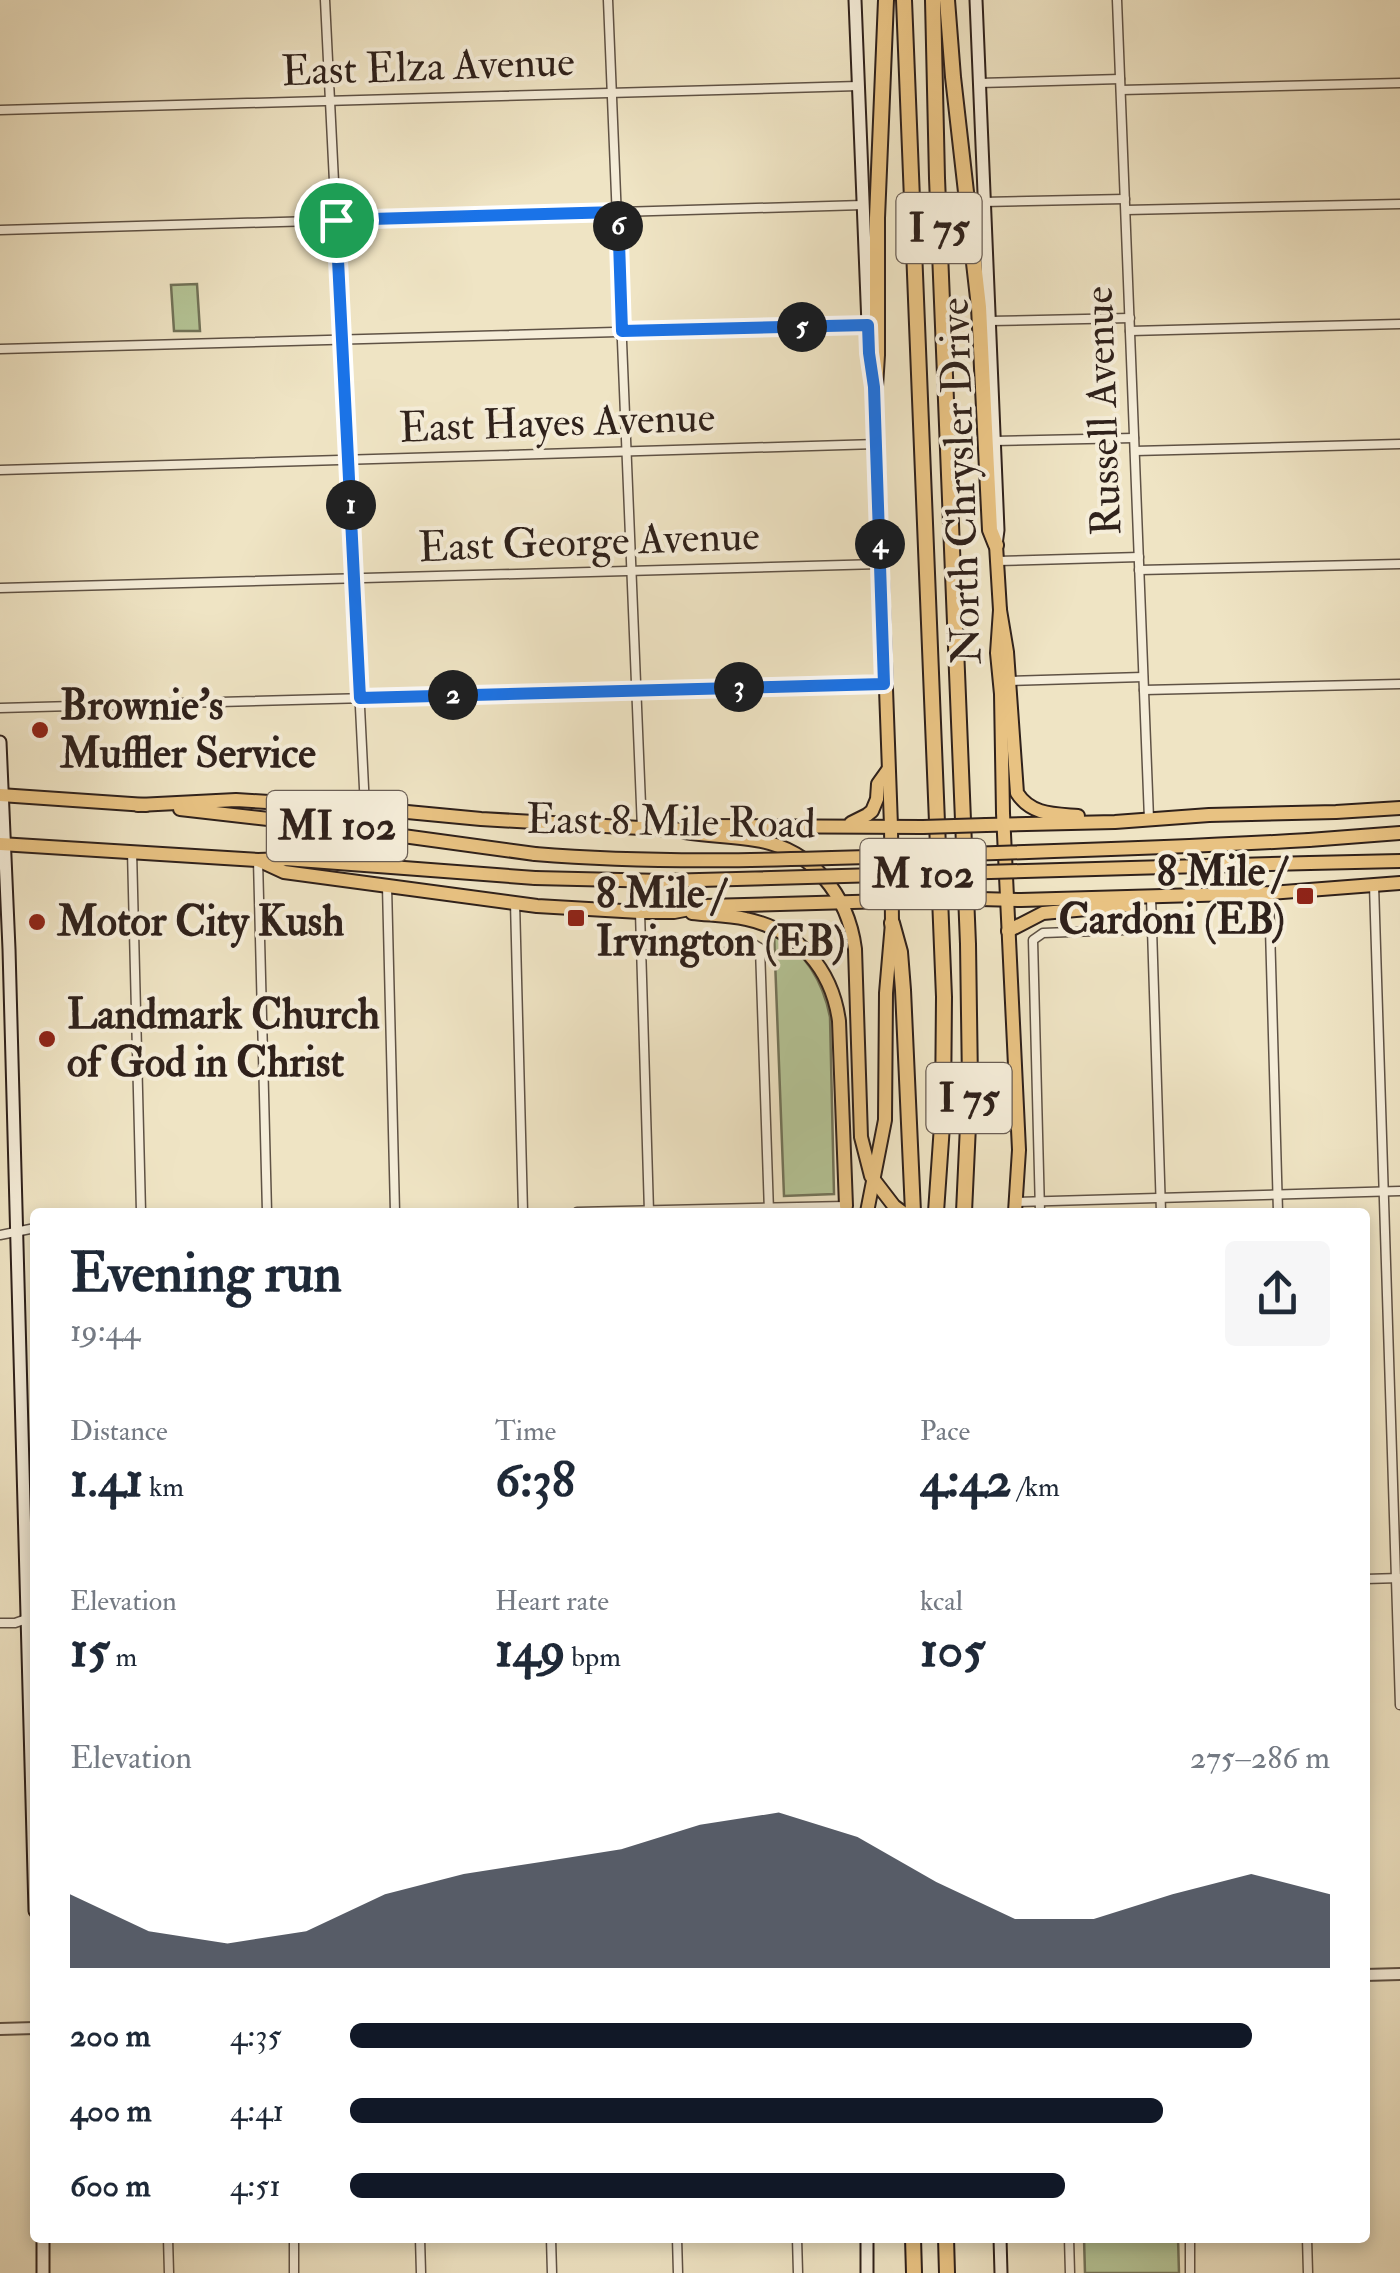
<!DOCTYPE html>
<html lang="en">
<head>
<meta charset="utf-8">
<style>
	body { margin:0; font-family:"IM FELL Double Pica",serif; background:#f6f6f7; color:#1f2937; height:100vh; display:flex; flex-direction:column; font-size:38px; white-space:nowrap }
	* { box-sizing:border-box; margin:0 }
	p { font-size:32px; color:#747a83 }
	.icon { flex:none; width:55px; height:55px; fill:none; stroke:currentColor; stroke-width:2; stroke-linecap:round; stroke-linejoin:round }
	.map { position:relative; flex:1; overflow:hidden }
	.sheet { position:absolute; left:30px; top:1208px; width:1340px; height:1035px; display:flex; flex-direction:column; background:#fff; border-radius:10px; box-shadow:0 5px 15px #0003 }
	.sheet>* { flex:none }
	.pin { position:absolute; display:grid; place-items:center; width:85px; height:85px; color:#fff; margin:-42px; border:5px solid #fff; border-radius:50%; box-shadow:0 2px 10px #0007 }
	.km { position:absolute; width:50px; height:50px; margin:-25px; border-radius:50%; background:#222; color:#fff; font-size:28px; line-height:50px; text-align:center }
	.round { display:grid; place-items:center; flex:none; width:105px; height:105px; border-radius:10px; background:#f6f6f7 }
	.head { display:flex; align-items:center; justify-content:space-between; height:170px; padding:0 40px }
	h1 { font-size:55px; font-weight:700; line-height:75px }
	.metrics { display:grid; grid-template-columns:repeat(3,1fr); gap:15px; height:170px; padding:10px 40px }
	.metrics div { display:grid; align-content:center }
	.metrics b { font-size:50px; font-weight:700 }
	.metrics small { font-size:28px; font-weight:400 }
	.metrics p { font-size:28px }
	.chart { height:280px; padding:20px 40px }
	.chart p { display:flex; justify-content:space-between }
	.chart svg { width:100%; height:180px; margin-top:10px; fill:#111827; opacity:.7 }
	ul { padding:0 40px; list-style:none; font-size:32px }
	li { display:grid; grid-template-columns:160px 120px 1fr; align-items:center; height:75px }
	li i { height:25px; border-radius:12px; background:#111827 }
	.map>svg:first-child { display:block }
	.green { fill:#b5c597; stroke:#727359; stroke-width:2.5 }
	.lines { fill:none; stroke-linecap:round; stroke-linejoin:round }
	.minor-casing { stroke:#5f5245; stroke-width:11 }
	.tertiary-casing { stroke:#5f5245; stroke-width:14 }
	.secondary-casing { stroke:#2f211b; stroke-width:15 }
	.primary-casing { stroke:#2f211b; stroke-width:16 }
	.trunk-casing { stroke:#2f211b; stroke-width:16 }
	.motorway-casing { stroke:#2f211b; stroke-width:18 }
	.minor { stroke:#f5edd9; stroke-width:8 }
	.tertiary { stroke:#f5edd9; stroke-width:10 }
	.secondary { stroke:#f5edd9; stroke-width:11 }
	.primary { stroke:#e8c282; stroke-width:12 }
	.trunk { stroke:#e8c282; stroke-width:12 }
	.motorway { stroke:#e8c282; stroke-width:14 }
	.trunk-bridge-casing { stroke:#2f211b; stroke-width:16; stroke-linecap:butt }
	.trunk-bridge { stroke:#e8c282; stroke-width:12 }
	.route-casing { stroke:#fff; stroke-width:20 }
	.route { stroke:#1a73e8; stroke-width:12 }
	.poi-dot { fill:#8f2418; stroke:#f5edd9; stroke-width:4 }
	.labels { text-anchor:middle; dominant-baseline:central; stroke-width:8; stroke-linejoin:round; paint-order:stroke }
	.shield { fill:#f5edd9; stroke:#6a5e54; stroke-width:2.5 }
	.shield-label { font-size:40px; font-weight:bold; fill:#2f211b }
	.street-label { font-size:42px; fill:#2f211b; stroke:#f5edd9 }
	.poi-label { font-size:42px; font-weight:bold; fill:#2f211b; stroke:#f5edd9; text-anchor:start }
</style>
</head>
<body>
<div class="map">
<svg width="1400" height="2273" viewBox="0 0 1400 2273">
	<rect width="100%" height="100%" fill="#efe4c4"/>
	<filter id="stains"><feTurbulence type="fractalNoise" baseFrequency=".002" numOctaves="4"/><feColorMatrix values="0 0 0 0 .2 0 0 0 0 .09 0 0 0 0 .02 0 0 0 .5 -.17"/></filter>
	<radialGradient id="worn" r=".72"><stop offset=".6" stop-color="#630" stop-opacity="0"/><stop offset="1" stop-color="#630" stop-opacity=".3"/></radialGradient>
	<g class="green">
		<path d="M197 284 200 331H174L171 285Z"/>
		<path d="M774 933C806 953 823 981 830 1017L834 1194 784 1196Z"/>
		<path d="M1084 2238H1178L1179 2273H1085Z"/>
	</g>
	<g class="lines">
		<g class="minor-casing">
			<g id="minor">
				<path d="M325 0 365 808"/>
				<path d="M608 0 642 829"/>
				<path d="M1117 0 1149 819"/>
				<path d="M979 83 1120 79"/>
				<path d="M1121 90 1400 83"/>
				<path d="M0 110 858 86"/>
				<path d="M983 202 1125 199"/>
				<path d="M1126 210 1400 204"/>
				<path d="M0 230 863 205"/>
				<path d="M989 321 1130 318"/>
				<path d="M1130 331 1400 324"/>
				<path d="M0 349 868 325"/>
				<path d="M994 441 1134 438"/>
				<path d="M1135 451 1400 444"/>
				<path d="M0 470 877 444"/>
				<path d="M997 561 1139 557"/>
				<path d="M1139 570 1400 564"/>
				<path d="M0 588 880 564"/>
				<path d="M1008 681 1143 677"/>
				<path d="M1144 690 1400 684"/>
				<path d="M0 708 884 684"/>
				<path d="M132 851 141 1212"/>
				<path d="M258 860 267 1212"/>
				<path d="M1374 885 1400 1705"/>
				<path d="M387 886 395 1212"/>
				<path d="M1269 893 1278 1212"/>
				<path d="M1151 897 1161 1212"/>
				<path d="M515 902 523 1212"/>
				<path d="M640 912 649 1212"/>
				<path d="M641 945 750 942 760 948 769 1212"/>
				<path d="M1016 1202 1400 1191"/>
				<path d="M577 1212 846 1206"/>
				<path d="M1040 1212 1033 940 1043 933 1152 929"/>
				<path d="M0 1235 35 1228"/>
				<path d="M1365 1579 1400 1578"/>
				<path d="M0 1623H15L35 1616"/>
				<path d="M168 2238 169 2273"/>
				<path d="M294 2238V2273"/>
				<path d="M420 2238 421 2273"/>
				<path d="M551 2238 552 2273"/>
				<path d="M677 2238 678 2273"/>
				<path d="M797 2238 798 2273"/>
				<path d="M1069 2238 1070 2273"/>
				<path d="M1190 2238V2273"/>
				<path d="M1307 2238 1308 2273"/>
			</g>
		</g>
		<g class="tertiary-casing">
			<g id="tertiary">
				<path d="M1365 1975 1400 1974"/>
				<path d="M0 2029 35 2028"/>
			</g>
		</g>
		<g class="secondary-casing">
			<g id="secondary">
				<path d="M855 0 868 325 872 373"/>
				<path d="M976 0 998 530 996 545"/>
				<path d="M0 742 9 949 35 1911"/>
				<path d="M43 2238V2273"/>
				<path d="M867 2238V2273"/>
				<path d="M1000 2238 1001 2273"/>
			</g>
		</g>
		<g class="primary-casing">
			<g id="primary">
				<path d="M996 545 1000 610 997 653 1001 694 1003 813 1019 1150 1015 1212"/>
				<path d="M867 1212 885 1120 886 993 892 923 891 826 875 387"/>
			</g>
		</g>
		<g class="trunk-casing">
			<g id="trunk">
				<path d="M1000 610 1007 652 1017 793C1031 815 1054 814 1078 816"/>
				<path d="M0 795 146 805"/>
				<path d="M138 805 236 800 365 808 481 819 676 830 704 826 923 827"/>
				<path d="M180 809 330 826 535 854"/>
				<path d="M851 823 867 815 872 811 877 799 878 784 888 770"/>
				<path d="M986 825 1115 822 1209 815 1336 812 1400 808"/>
				<path d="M685 832C709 836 733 836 756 840 812 849 848 895 855 949L861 1137 871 1176 894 1206 902 1212"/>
				<path d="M1309 840 1400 833"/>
				<path d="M0 844 258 860 285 859 535 878"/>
				<path d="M258 860 284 872 537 906 640 912H674L705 906 925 900"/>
				<path d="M1310 863 1400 861"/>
				<path d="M980 899 1021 900 1269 893 1400 883"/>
				<path d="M692 913C710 915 729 915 746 919 798 930 832 969 839 1021L846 1206"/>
				<path d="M1008 931 1043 913 1131 905"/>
			</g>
		</g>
		<g class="motorway-casing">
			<g id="motorway">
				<path d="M904 0 944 997 943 1111 936 1212"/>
				<path d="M933 0 937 178 968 944 970 1082 964 1212"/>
				<path d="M947 0 953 77 979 307 990 530 996 545"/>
				<path d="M875 387 877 355V218L886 0"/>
				<path d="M892 923 900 952 903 990 913 1212"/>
				<path d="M913 2238 914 2273"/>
				<path d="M946 2238 947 2273"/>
			</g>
		</g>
		<use href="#minor" class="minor"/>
		<use href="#tertiary" class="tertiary"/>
		<use href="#secondary" class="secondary"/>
		<use href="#primary" class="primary"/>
		<use href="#trunk" class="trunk"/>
		<use href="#motorway" class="motorway"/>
		<g class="trunk-bridge-casing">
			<g id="trunk-bridge">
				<path d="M923 827 986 825"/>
				<path d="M535 854C656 864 777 860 899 856 1036 852 1172 848 1309 840"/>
				<path d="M535 878 663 881 1310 863"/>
				<path d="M925 900 980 899"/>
			</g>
		</g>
		<use href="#trunk-bridge" class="trunk-bridge"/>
	</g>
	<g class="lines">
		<g class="route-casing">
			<path id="route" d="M618 212 622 331 868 325 869 353 874 387 884 684 360 698 336 220Z"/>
		</g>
		<use href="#route" class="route"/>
	</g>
	<g class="poi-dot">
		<circle cx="40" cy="730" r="10"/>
		<rect x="1295" y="886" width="20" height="20" rx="5"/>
		<rect x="566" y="908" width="20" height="20" rx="5"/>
		<circle cx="37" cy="922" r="10"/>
		<circle cx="47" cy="1039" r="10"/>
	</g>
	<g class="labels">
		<g class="shield">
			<rect x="896.5" y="193" width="85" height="70" rx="8"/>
			<rect x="267" y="791" width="140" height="70" rx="8"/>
			<rect x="860.5" y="839" width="125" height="70" rx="8"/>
			<rect x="926.5" y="1063" width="85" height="70" rx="8"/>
		</g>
		<g class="shield-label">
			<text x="939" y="228">I 75</text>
			<text x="337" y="826">MI 102</text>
			<text x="923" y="874">M 102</text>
			<text x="969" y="1098">I 75</text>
		</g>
		<g class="street-label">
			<text transform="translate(428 67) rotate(-2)">East Elza Avenue</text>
			<text transform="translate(1103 411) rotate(-92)">Russell Avenue</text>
			<text transform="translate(557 423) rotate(-2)">East Hayes Avenue</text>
			<text transform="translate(961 481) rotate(-92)">North Chrysler Drive</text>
			<text transform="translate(589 542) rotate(-2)">East George Avenue</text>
			<text transform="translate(671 822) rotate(1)">East 8 Mile Road</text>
		</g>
		<g class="poi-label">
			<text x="60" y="706">Brownie's<tspan x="60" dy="48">Muffler Service</tspan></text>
			<text x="1285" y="872" text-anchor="end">8 Mile /<tspan x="1285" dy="48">Cardoni (EB)</tspan></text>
			<text x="596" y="894">8 Mile /<tspan x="596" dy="48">Irvington (EB)</tspan></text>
			<text x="57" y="922">Motor City Kush</text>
			<text x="67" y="1015">Landmark Church<tspan x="67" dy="48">of God in Christ</tspan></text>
		</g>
	</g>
	<rect width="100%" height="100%" filter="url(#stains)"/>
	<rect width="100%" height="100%" fill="url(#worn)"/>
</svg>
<div class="pin" style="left:336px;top:220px;background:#1e9e55"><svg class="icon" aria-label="arrive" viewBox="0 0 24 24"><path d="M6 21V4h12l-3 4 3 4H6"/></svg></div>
<b class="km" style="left:351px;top:505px">1</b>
<b class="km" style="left:453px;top:695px">2</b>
<b class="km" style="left:739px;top:687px">3</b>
<b class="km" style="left:880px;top:544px">4</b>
<b class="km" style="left:802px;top:327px">5</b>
<b class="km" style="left:618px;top:226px">6</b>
<section class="sheet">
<div class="head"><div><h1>Evening run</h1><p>19:44</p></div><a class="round"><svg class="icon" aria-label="share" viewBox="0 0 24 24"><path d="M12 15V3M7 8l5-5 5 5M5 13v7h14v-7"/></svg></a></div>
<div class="metrics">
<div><p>Distance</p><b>1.41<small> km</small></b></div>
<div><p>Time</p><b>6:38</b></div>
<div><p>Pace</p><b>4:42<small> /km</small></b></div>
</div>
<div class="metrics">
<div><p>Elevation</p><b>15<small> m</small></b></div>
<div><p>Heart rate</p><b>149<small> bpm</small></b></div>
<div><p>kcal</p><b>105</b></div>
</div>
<div class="chart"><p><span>Elevation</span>275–286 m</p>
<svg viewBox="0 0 160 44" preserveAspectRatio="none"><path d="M0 44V26L10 35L20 38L30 35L40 26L50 21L60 18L70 15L80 9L90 6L100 12L110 23L120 32L130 32L140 26L150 21L160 26V44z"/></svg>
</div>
<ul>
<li><b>200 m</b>4:35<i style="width:92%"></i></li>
<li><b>400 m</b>4:41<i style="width:83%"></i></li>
<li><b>600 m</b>4:51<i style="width:73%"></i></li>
</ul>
</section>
</div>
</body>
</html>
